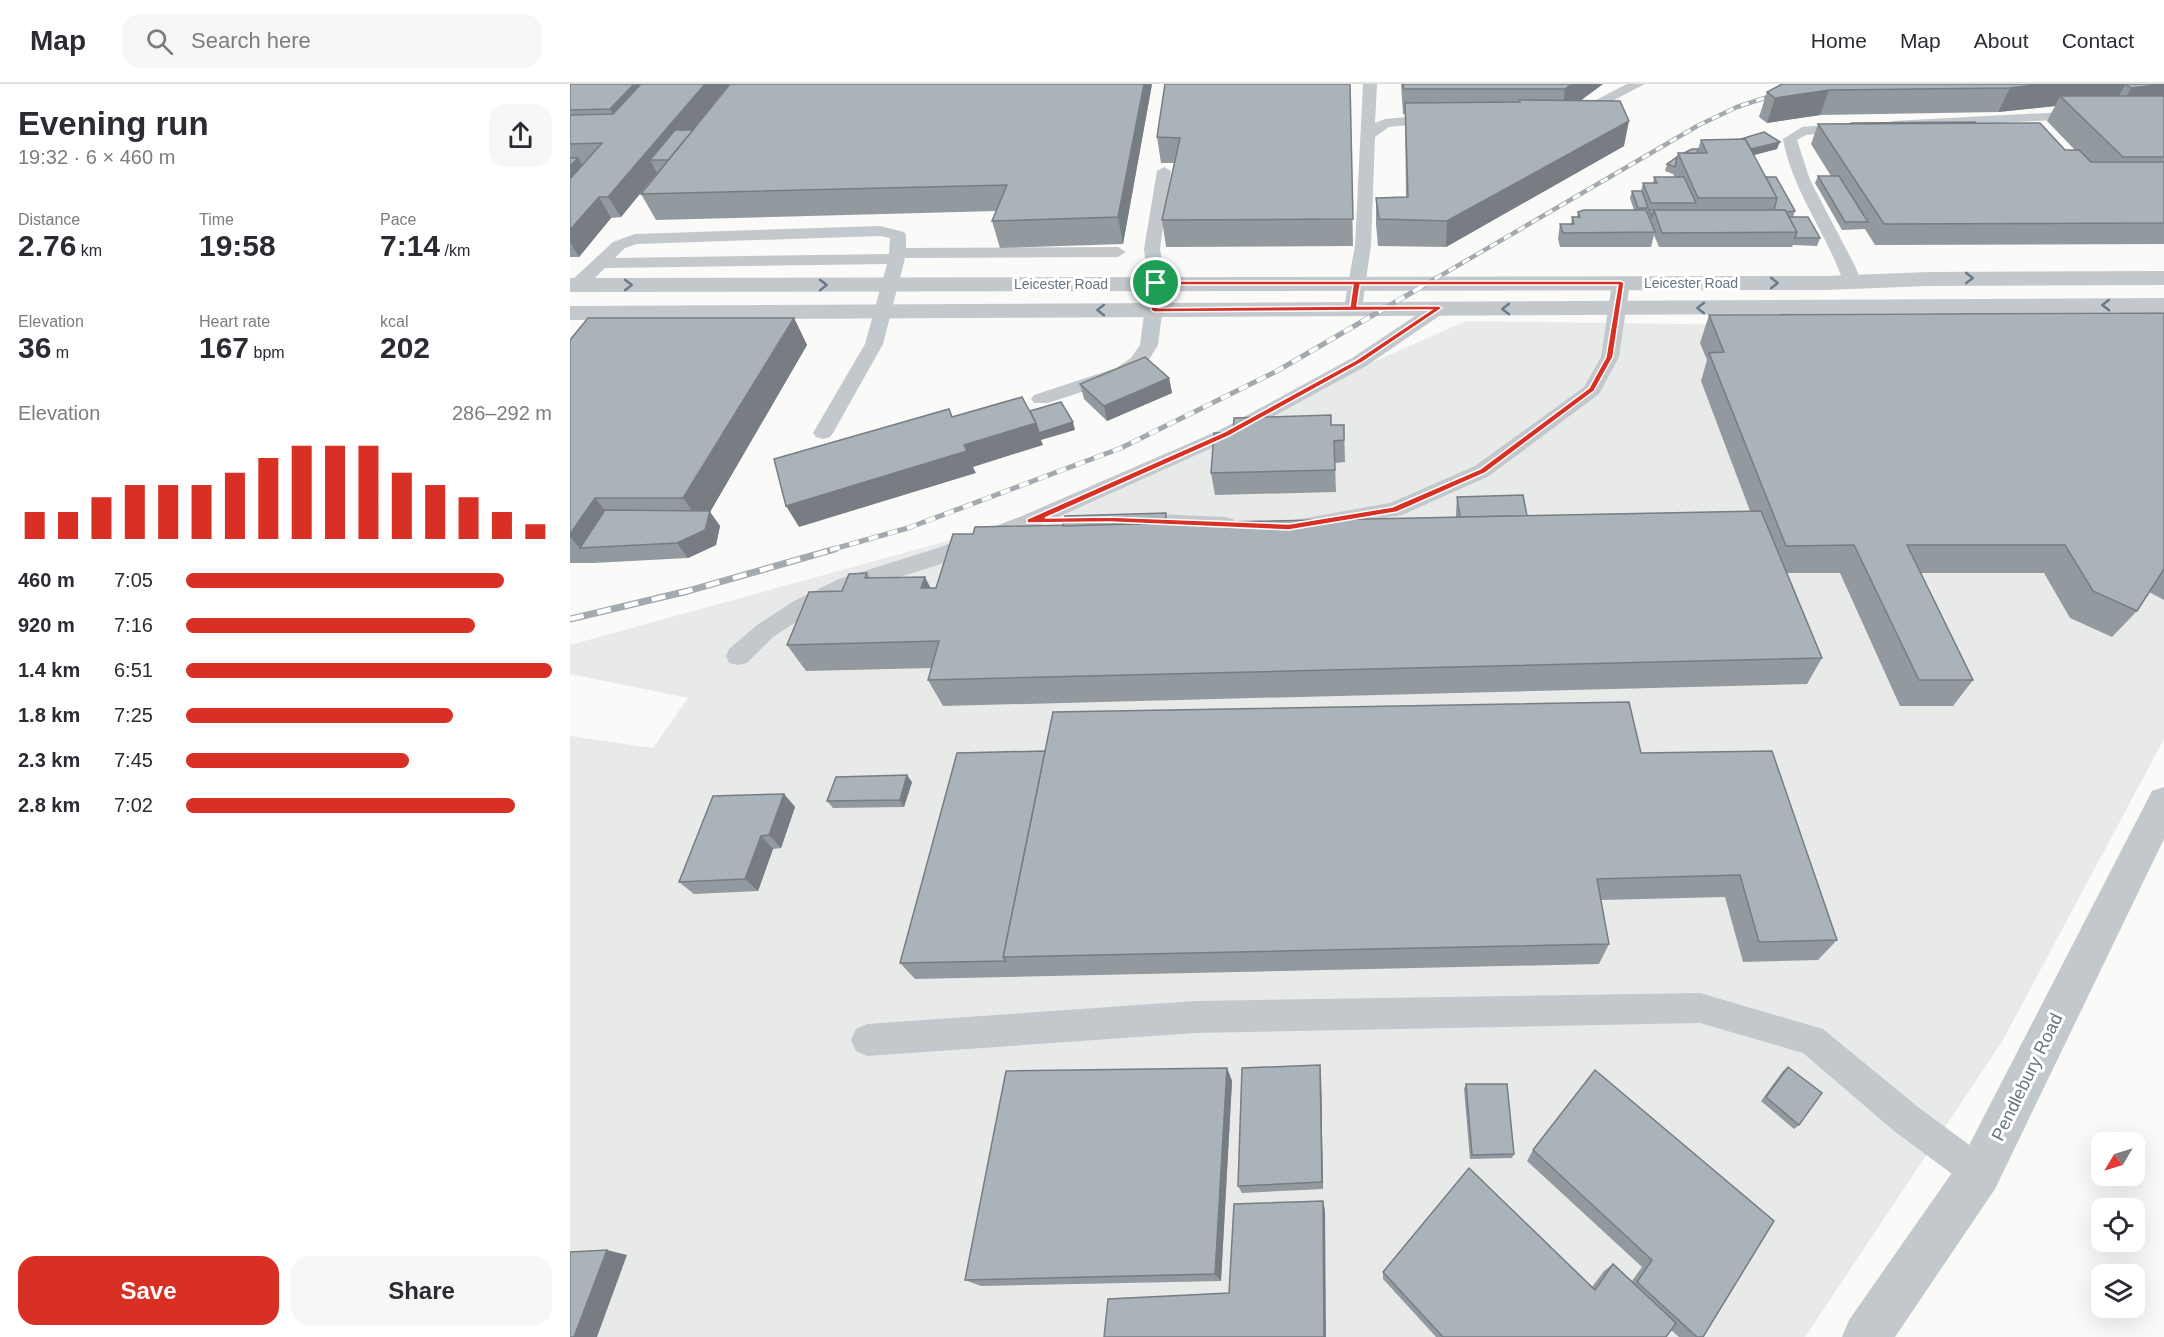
<!DOCTYPE html>
<html lang="en">
<head>
<meta charset="utf-8">
<style>
	body { margin:0; font-family:Helvetica,sans-serif; background:#f7f7f7; color:#2b2b33; height:100vh; display:flex; flex-direction:column; font-size:22px; white-space:nowrap }
	* { box-sizing:border-box; margin:0 }
	p { font-size:20px; color:#7c7c81 }
	.icon { flex:none; width:33px; height:33px; fill:none; stroke:currentColor; stroke-width:2; stroke-linecap:round; stroke-linejoin:round }
	.map { position:relative; flex:1; overflow:hidden }
	.drawer { display:flex; flex-direction:column; background:#fff; width:570px }
	.drawer>* { flex:none }
	.needle { width:39px; rotate:232deg }
	.controls { position:absolute; left:1521px; top:1048px; display:grid; gap:12px }
	.controls a { display:grid; place-items:center; width:54px; height:54px; border-radius:12px; background:#fff; box-shadow:0 6px 24px #0002; font-size:30px }
	.pin { position:absolute; display:grid; place-items:center; width:51px; height:51px; color:#fff; margin:-26px; border:3px solid #fff; border-radius:50%; box-shadow:0 2px 6px #0007 }
	.round { display:grid; place-items:center; flex:none; width:63px; height:63px; border-radius:18px; background:#f7f7f7 }
	.summary { display:flex; align-items:center; justify-content:space-between; height:102px; padding:0 18px }
	h1 { font-size:33px; font-weight:800; line-height:45px }
	.stats { display:grid; grid-template-columns:repeat(3,1fr); gap:9px; height:102px; padding:6px 18px }
	.stats div { display:grid; align-content:center }
	.stats b { font-size:30px; font-weight:800 }
	.stats small { font-size:16px; font-weight:400 }
	.stats p { font-size:16px }
	.chart { height:168px; padding:12px 18px }
	.chart p { display:flex; justify-content:space-between }
	.chart svg { width:100%; height:108px; margin-top:6px; stroke:#d93025; stroke-width:6 }
	.primary-button { display:flex; gap:12px; margin-top:auto; padding:12px 18px }
	.primary-button a { flex:1; height:69px; border-radius:18px; background:#d93025; color:#fff; font-size:24px; font-weight:800; line-height:69px; text-align:center }
	.primary-button a+a { background:#f7f7f7; color:#2b2b33 }
	ul { padding:0 18px; list-style:none; font-size:20px }
	li { display:grid; grid-template-columns:96px 72px 1fr; align-items:center; height:45px }
	li i { height:15px; border-radius:8px; background:#d93025 }
	header { display:flex; align-items:center; gap:36px; box-sizing:border-box; height:84px; padding:0 30px; background:#fff; border-bottom:2px solid #e1e1e2 }
	header strong { font-size:28px }
	nav { display:flex; gap:33px; margin-inline-start:auto; font-size:21px }
	.search { width:420px; height:54px; background:#f7f7f7; display:flex; align-items:center; gap:15px; box-sizing:border-box; padding:0 21px; border-radius:18px; color:#7c7c81; font-size:22px }
	main { display:flex; flex:1; min-height:0 }
	.map>svg:first-child { display:block }
	.built { fill:#e8e9e9 }
	.lines { fill:none; stroke-linecap:round; stroke-linejoin:round }
	.service { fill:#c3c8cc; fill-rule:evenodd }
	.minor { fill:#c3c8cc; fill-rule:evenodd }
	.rail-far2-casing { stroke:#a2aab0; stroke-width:4.5 }
	.rail-far1-casing { stroke:#a2aab0; stroke-width:5 }
	.rail-casing { stroke:#a2aab0; stroke-width:7 }
	.rail-far2 { stroke:#fff; stroke-width:3; stroke-dasharray:8; stroke-linecap:butt }
	.rail-far1 { stroke:#fff; stroke-width:4; stroke-dasharray:10; stroke-linecap:butt }
	.rail { stroke:#fff; stroke-width:4.5; stroke-dasharray:14; stroke-linecap:butt }
	.wall { fill:#929a9f }
	.shaded-wall { fill:#777d82 }
	.building { fill:#aab3b9; stroke:#777d82; stroke-width:1.5 }
	.oneway { stroke:#6a7a87 }
	.route { fill:#d93025; stroke:#fff; stroke-width:1.5; fill-rule:evenodd }
	.labels { text-anchor:middle; dominant-baseline:central; stroke-width:6; stroke-linejoin:round; paint-order:stroke }
	.far-street-label { font-size:14px; fill:#657683; stroke:#fff }
	.near-street-label { font-size:18px; fill:#657683; stroke:#fff }
</style>
</head>
<body>
<header>
<strong>Map</strong>
<div class="search"><svg class="icon" aria-label="search" viewBox="0 0 24 24"><circle cx="10" cy="10" r="6"/><path d="M15 15l6 6"/></svg>Search here</div>
<nav><a>Home</a><a>Map</a><a>About</a><a>Contact</a></nav>
</header>
<main>
<section class="drawer">
<div class="summary"><div><h1>Evening run</h1><p>19:32 · 6 × 460 m</p></div><a class="round"><svg class="icon" aria-label="share" viewBox="0 0 24 24"><path d="M12 15V3M7 8l5-5 5 5M5 13v7h14v-7"/></svg></a></div>
<div class="stats">
<div><p>Distance</p><b>2.76<small> km</small></b></div>
<div><p>Time</p><b>19:58</b></div>
<div><p>Pace</p><b>7:14<small> /km</small></b></div>
</div>
<div class="stats">
<div><p>Elevation</p><b>36<small> m</small></b></div>
<div><p>Heart rate</p><b>167<small> bpm</small></b></div>
<div><p>kcal</p><b>202</b></div>
</div>
<div class="chart"><p><span>Elevation</span>286–292 m</p>
<svg viewBox="0 0 160 44" preserveAspectRatio="none"><path d="M5 44V33M15 44V33M25 44V27M35 44V22M45 44V22M55 44V22M65 44V17M75 44V11M85 44V6M95 44V6M105 44V6M115 44V17M125 44V22M135 44V27M145 44V33M155 44V38"/></svg>
</div>
<ul>
<li><b>460 m</b>7:05<i style="width:87%"></i></li>
<li><b>920 m</b>7:16<i style="width:79%"></i></li>
<li><b>1.4 km</b>6:51<i style="width:100%"></i></li>
<li><b>1.8 km</b>7:25<i style="width:73%"></i></li>
<li><b>2.3 km</b>7:45<i style="width:61%"></i></li>
<li><b>2.8 km</b>7:02<i style="width:90%"></i></li>
</ul>
<div class="primary-button"><a>Save</a><a>Share</a></div>
</section>
<div class="map">
<svg width="1594" height="1253" viewBox="0 0 1594 1253">
	<rect width="100%" height="100%" fill="#fafaf8"/>
	<path class="built" d="M896 237 1594 247V655L1433 956 1235 1253H0V652L83 664 118 614 0 590V561L432 442Z"/>
	<g class="lines">
		<g class="service">
			<path d="M793 0H807L805 39 815 35 869 30 876 34 869 38 819 43 805 53 801 161 792 224 789 228H777L774 224 785 161Z"/>
			<path d="M1057 0H1075L1009 34H999L997 31Z"/>
			<path d="M1514 27 1519 28 1521 31 1519 34 1322 45 1315 41 1322 37Z"/>
			<path d="M1280 39 1287 43 1285 46 1236 51 1227 56 1240 96 1285 182 1291 197 1288 201H1276L1273 197C1256 148 1222 106 1213 55L1232 43Z"/>
			<path d="M594 83 601 87 590 165 596 199 588 261 575 282 560 292 478 319H464L461 315 464 311 546 284 561 274 570 261 578 199 574 165 587 87Z"/>
			<path d="M310 142 334 148 336 151V164L548 163 556 168 548 173 335 174 313 260 263 349 260 353 253 355 246 353 243 349 295 260 317 180 35 184C25 193 14 210 0 203L1 197 43 158 65 150ZM310 152 320 154 319 170 45 174 55 164 67 160Z"/>
			<path d="M1051 194 1057 195 1060 199 1049 273 1029 310 919 392 832 431 727 449 719 447 716 442 719 437 820 419 905 382 1014 303 1031 273 1042 199 1045 195Z"/>
			<path d="M869 219 875 220 878 224 875 228 796 282 664 354 468 442 384 476 285 507 240 529 203 553 177 579 168 581 159 579 156 572 159 565 187 541 224 517 269 495 368 464 452 432 650 346 782 274 863 220Z"/>
			<path d="M563 429 655 433 663 435 666 440 663 445 655 447 555 441 552 436 555 431Z"/>
			<path d="M1130 909 1253 945 1348 1023 1421 1077 1426 1089 1421 1101 1409 1106 1397 1101 1324 1047 1233 969 1130 939 625 949 297 972 286 967 281 956 286 945 297 940 625 917Z"/>
		</g>
		<g class="minor">
			<path d="M1594 187V201L1358 202 1256 206 0 208V194L1256 192 1358 188Z"/>
			<path d="M1594 214V228L0 236V222Z"/>
			<path d="M1594 703V755L1425 1105 1325 1253H1272L1279 1236 1393 1073 1582 707Z"/>
		</g>
		<g class="rail-far2-casing">
			<path id="rail-far2" d="M851 203 1129 41 1167 23 1237 0"/>
		</g>
		<g class="rail-far1-casing">
			<path id="rail-far1" d="M260 466 338 444 551 364 707 287 853 202"/>
		</g>
		<g class="rail-casing">
			<path id="rail" d="M0 535 118 507 265 465"/>
		</g>
		<use href="#rail-far2" class="rail-far2"/>
		<use href="#rail-far1" class="rail-far1"/>
		<use href="#rail" class="rail"/>
	</g>
	<g class="wall">
		<path d="M0 0H582L553 160 430 164 422 137 426 127 86 136 71 110 87 89 51 133 41 134 9 173H0Z"/>
		<path d="M780 0 783 162 596 163 592 136 604 79H591L587 53Z"/>
		<path d="M831 0H1033L1010 17 1054 62 876 163 808 162 806 140V114L836 113 835 30H833Z"/>
		<path d="M1212 0H1594V160L1305 161 1295 145 1272 146 1245 99 1248 92H1261L1241 60 1248 40 1406 39 1495 66H1505L1477 37 1485 22 1428 28 1250 31 1197 39 1189 33 1197 8Z"/>
		<path d="M1131 56 1207 65 1184 71 1196 93 1225 127 1223 133 1250 154 1247 162 1223 161 1222 163H1089L1084 151 1081 163H990L988 155 990 140H1001L1002 133H1007L1008 128 1064 126 1060 114 1062 107H1071L1073 99H1083L1084 93H1105L1103 90 1095 87 1097 80 1107 73 1108 69H1114L1128 65Z"/>
		<path d="M1594 229V516L1579 508 1567 527 1542 553 1500 534 1474 489H1350L1403 596 1383 622H1330L1270 489H1217L1252 574 1237 600 373 622 358 596 362 584 236 587 217 561 297 489 300 494 361 504H366L403 450 493 442 596 429 598 439 886 433V428L887 413 957 432 1180 427 1131 297 1137 276 1130 259 1139 231Z"/>
		<path d="M224 234 237 261 140 428 150 442 146 461 118 474 23 479H0V256Z"/>
		<path d="M599 294 602 309 537 337 514 315 510 300Z"/>
		<path d="M774 341 775 378 765 379 766 408 645 411 641 389 663 349Z"/>
		<path d="M1071 669 1267 856 1248 876 1173 878 1155 813 1031 816 1039 860 1029 880 345 895 330 879Z"/>
		<path d="M342 698 334 723 263 724 257 717Z"/>
		<path d="M214 710 225 723 211 764 203 765 188 807 124 810 109 798Z"/>
		<path d="M750 981 751 990 753 1105 672 1109 668 1102Z"/>
		<path d="M1218 983 1229 1041 1224 1045 1191 1017 1213 987Z"/>
		<path d="M657 984 662 997 651 1197 411 1202 395 1196Z"/>
		<path d="M1025 986 1133 1253H1109L1101 1246 1096 1253H866L813 1195V1188L1022 1203 1034 1187 1043 1180 1062 1197 1072 1183 957 1077 963 1066Z"/>
		<path d="M896 1000 944 1070 942 1074 900 1075 894 1005Z"/>
	</g>
	<g class="shaded-wall">
		<path d="M64 0H98L54 50 40 25Z"/>
		<path d="M135 0H159L98 76H80L87 89 51 133 38 113Z"/>
		<path d="M574 0H582L553 160 548 133Z"/>
		<path d="M1002 0H1033L992 30 995 5Z"/>
		<path d="M1471 0H1594V13L1554 17 1561 4 1555 1 1548 14 1490 12 1485 22 1428 28 1440 4Z"/>
		<path d="M1259 6 1250 31 1197 39 1205 14Z"/>
		<path d="M1059 37 1054 62 876 163 877 137Z"/>
		<path d="M1210 58 1207 65 1169 75 1171 68Z"/>
		<path d="M8 74 16 88 0 107V82Z"/>
		<path d="M29 113 41 134 9 173 0 158V146Z"/>
		<path d="M224 234 237 261 140 428 150 442 146 461 118 474 107 459 133 441 113 414Z"/>
		<path d="M599 294 602 309 537 337 534 322Z"/>
		<path d="M503 338 505 346 471 356 473 361 403 383 406 389 229 443 216 422 394 361 466 339Z"/>
		<path d="M25 414 47 441 10 464 0 453V450Z"/>
		<path d="M355 493 369 520 351 504Z"/>
		<path d="M337 691 342 698 334 723 330 716Z"/>
		<path d="M214 710 225 723 211 764 199 751Z"/>
		<path d="M191 752 203 765 188 807 175 795Z"/>
		<path d="M750 981 751 990 753 1105 752 1098Z"/>
		<path d="M657 984 662 997 651 1197 645 1190Z"/>
		<path d="M753 1117 755 1126 756 1253H754Z"/>
		<path d="M37 1166 57 1171 27 1253H4Z"/>
	</g>
	<g class="building">
		<path d="M0 0H64L40 25 0 26Z"/>
		<path d="M71 0H135L38 113H29L0 146V95L32 59 0 60V31L43 30Z"/>
		<path d="M160 0H574L548 133 422 137 437 101 71 110Z"/>
		<path d="M595 0H780L783 135 592 136 610 54 587 53Z"/>
		<path d="M833 0H1002L995 5H834Z"/>
		<path d="M1212 0H1471L1440 4 1259 6 1205 14 1197 8Z"/>
		<path d="M1556 0H1594L1561 4Z"/>
		<path d="M1490 12H1594V73H1553Z"/>
		<path d="M949 16 1050 17 1059 37 877 137 809 135 806 114 838 113 835 19 950 18Z"/>
		<path d="M1405 38 1406 39 1280 40 1281 39Z"/>
		<path d="M1470 39 1495 66H1509L1521 78H1594V139L1314 140 1248 40Z"/>
		<path d="M105 46H123L98 76H80Z"/>
		<path d="M1194 48 1210 58 1181 65 1175 55H1171Z"/>
		<path d="M1175 55 1207 114H1128L1108 69H1137L1131 56Z"/>
		<path d="M1122 65H1128L1127 69H1114Z"/>
		<path d="M1107 73 1105 83 1097 80Z"/>
		<path d="M0 74H8L0 82Z"/>
		<path d="M1248 92H1269L1298 138H1275Z"/>
		<path d="M1084 93H1114L1126 119H1081L1073 99H1087Z"/>
		<path d="M1196 93H1206L1225 127 1216 128 1215 126H1204L1207 114Z"/>
		<path d="M1062 107H1072L1078 124H1068Z"/>
		<path d="M1014 126H1076L1085 148 993 149 990 140H1004L1002 133H1010L1008 128Z"/>
		<path d="M1079 126H1084L1082 133Z"/>
		<path d="M1084 126H1215L1227 148 1092 149Z"/>
		<path d="M1219 133H1238L1250 154H1225L1227 148Z"/>
		<path d="M1594 229V485L1567 527 1523 507 1495 461H1337L1403 596H1349L1284 461 1216 462 1139 269 1154 268 1139 231Z"/>
		<path d="M18 234H224L113 414H25L0 450V256Z"/>
		<path d="M575 273 599 294 534 322 510 300Z"/>
		<path d="M452 313 466 339 394 361 397 367 216 422 204 375 379 325 382 333Z"/>
		<path d="M491 318 503 338 469 349 466 339 460 327Z"/>
		<path d="M761 331V341H774V356L764 357 765 386 641 389 644 349H663L664 334Z"/>
		<path d="M953 411 957 432 890 433 887 413Z"/>
		<path d="M35 426 140 427 135 446 107 459 10 464Z"/>
		<path d="M1191 427 1252 574 358 596 369 557 217 561 239 508 272 507 279 490 297 489 295 494 355 493 351 504H366L383 450H403L405 443Z"/>
		<path d="M596 429 595 439 493 442 495 432Z"/>
		<path d="M1059 618 1071 669 1202 667 1267 856 1189 858 1170 791 1027 795 1039 860 433 873 483 628Z"/>
		<path d="M475 667 433 873 436 877 330 879 387 669Z"/>
		<path d="M337 691 330 716 257 717 266 693Z"/>
		<path d="M214 710 199 751 191 752 175 795 109 798 143 712Z"/>
		<path d="M750 981 752 1098 668 1102 672 984Z"/>
		<path d="M1218 983 1252 1009 1229 1041 1196 1013Z"/>
		<path d="M657 984 645 1190 395 1196 436 987Z"/>
		<path d="M1025 986 1204 1137 1133 1253H1127L1067 1198 1082 1176 963 1066Z"/>
		<path d="M896 1000H937L944 1070 902 1071Z"/>
		<path d="M899 1084 1025 1206 1043 1180 1106 1239 1096 1253H873L813 1188Z"/>
		<path d="M753 1117 754 1253H534L538 1215 659 1209 664 1120Z"/>
		<path d="M37 1166 4 1253H0V1168Z"/>
	</g>
	<defs><path id="oneway-chevron" d="M-2-3.5L2.5 0L-2 3.5" fill="none" stroke-width="1.6" stroke-linecap="round" stroke-linejoin="round" transform="scale(1.5)"/></defs>
	<g class="oneway">
		<use href="#oneway-chevron" transform="translate(1399 194)"/>
		<use href="#oneway-chevron" transform="translate(1204 199)"/>
		<use href="#oneway-chevron" transform="translate(58 201)"/>
		<use href="#oneway-chevron" transform="translate(253 201)"/>
		<use href="#oneway-chevron" transform="translate(1536 221) rotate(179)"/>
		<use href="#oneway-chevron" transform="translate(1131 224) rotate(180)"/>
		<use href="#oneway-chevron" transform="translate(936 225) rotate(-180)"/>
		<use href="#oneway-chevron" transform="translate(531 226) rotate(180)"/>
	</g>
	<path class="route" d="M586 197H1051L1054 199 1043 273 1024 307 915 389 827 428 719 446 540 438 457 439V435L654 348 786 276 861 226 584 228 581 226 583 199ZM590 201H783L780 222 588 224ZM790 201H1048L1036 273 1019 304 910 385 822 423 719 440 540 433 475 434 659 352 791 279 872 224 869 222H787Z"/>
	<g class="labels">
		<g class="far-street-label">
			<text x="1121" y="199">Leicester Road</text>
			<text x="491" y="200">Leicester Road</text>
		</g>
		<g class="near-street-label">
			<text transform="translate(1457 993) rotate(-64)">Pendlebury Road</text>
		</g>
	</g>
</svg>
<div class="controls">
<a><svg class="needle" viewBox="-14 -14 28 28"><path d="M0-13l5 13h-10z" fill="#e53935"/><path d="M0 13l5-13h-10z" fill="#7c7c81"/></svg></a>
<a><svg class="icon" aria-label="locate" viewBox="0 0 24 24"><circle cx="12" cy="12" r="6"/><path d="M12 2v4M12 18v4M2 12h4M18 12h4"/></svg></a>
<a><svg class="icon" aria-label="layers" viewBox="0 0 24 24"><path d="M12 4l9 5-9 5-9-5zM3 14l9 5 9-5"/></svg></a>
</div>
<div class="pin" style="left:586px;top:199px;background:#1e9e55"><svg class="icon" aria-label="arrive" viewBox="0 0 24 24"><path d="M6 21V4h12l-3 4 3 4H6"/></svg></div>
</div>
</main>
</body>
</html>
